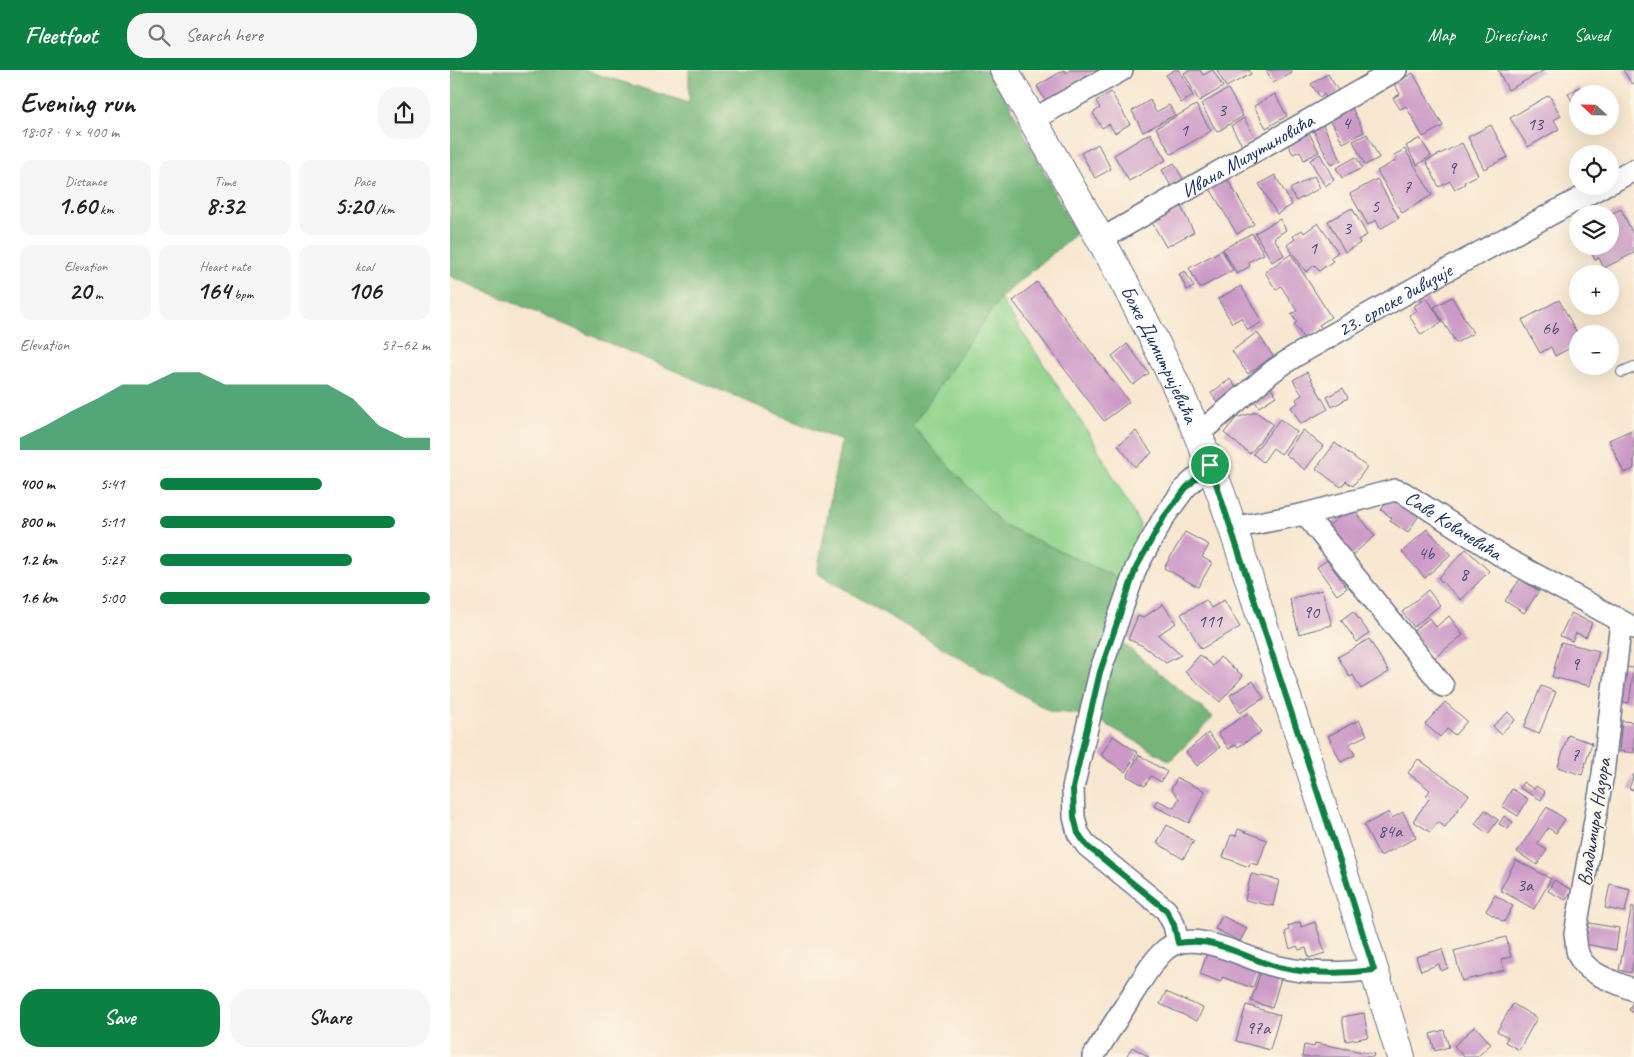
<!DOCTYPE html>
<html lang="en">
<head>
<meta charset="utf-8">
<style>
	body { margin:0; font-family:Caveat,sans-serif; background:#f6f6f6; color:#202124; height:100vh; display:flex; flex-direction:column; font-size:19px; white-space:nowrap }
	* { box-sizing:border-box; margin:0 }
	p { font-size:16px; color:#757577 }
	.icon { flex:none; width:28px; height:28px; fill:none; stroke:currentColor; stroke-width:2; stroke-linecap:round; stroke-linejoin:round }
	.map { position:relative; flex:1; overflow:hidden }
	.panel { display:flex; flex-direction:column; background:#fff; width:450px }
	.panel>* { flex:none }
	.needle { width:32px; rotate:292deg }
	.tools { position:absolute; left:1119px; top:15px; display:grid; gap:10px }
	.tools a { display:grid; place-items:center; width:50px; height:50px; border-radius:50%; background:#fff; box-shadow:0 5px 20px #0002; font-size:25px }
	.pin { position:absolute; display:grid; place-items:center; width:42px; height:42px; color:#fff; margin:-21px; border:2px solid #fff; border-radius:50%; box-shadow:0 1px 5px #0007 }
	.round { display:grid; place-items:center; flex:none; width:52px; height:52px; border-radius:20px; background:#f6f6f6 }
	.summary { display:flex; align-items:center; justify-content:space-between; height:85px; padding:0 20px }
	h1 { font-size:28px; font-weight:600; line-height:38px }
	.figures { display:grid; grid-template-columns:repeat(3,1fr); gap:8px; height:85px; padding:5px 20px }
	.figures div { display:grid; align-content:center; border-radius:12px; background:#f6f6f6; text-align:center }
	.figures b { font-size:25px; font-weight:600 }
	.figures small { font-size:14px; font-weight:400 }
	.figures p { font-size:14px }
	.chart { height:140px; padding:10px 20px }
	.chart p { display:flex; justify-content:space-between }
	.chart svg { width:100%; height:90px; margin-top:5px; fill:#0b8043; opacity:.7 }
	.button { display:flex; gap:10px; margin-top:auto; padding:10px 20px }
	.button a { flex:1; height:58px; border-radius:20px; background:#0b8043; color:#fff; font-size:20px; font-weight:600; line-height:58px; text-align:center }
	.button a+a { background:#f6f6f6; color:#202124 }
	ul { padding:0 20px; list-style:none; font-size:16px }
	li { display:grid; grid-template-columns:80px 60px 1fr; align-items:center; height:38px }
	li i { height:12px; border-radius:6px; background:#0b8043 }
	header { display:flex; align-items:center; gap:30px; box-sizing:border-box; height:70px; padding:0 25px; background:#0b8043; color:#fff }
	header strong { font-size:24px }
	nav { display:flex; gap:28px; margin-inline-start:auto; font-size:18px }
	.search { width:350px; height:45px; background:#f6f6f6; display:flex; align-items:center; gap:12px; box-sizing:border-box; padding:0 18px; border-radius:20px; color:#757577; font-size:19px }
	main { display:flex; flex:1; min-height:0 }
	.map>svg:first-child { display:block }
	.green { fill:#90d48c; stroke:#568275 }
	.forest { fill:#74b678; stroke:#48726b }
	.building { fill:#cc9ac7 }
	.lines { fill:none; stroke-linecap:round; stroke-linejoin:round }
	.service-casing { stroke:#686f86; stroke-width:12 }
	.minor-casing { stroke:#686f86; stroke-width:24 }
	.secondary-casing { stroke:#686f86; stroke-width:30 }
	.service { stroke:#fff; stroke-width:10 }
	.minor { stroke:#fff; stroke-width:21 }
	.secondary { stroke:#fff; stroke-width:28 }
	.route-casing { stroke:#fff; stroke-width:10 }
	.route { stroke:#0b8043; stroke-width:6 }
	.labels { text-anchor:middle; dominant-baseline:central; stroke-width:4; stroke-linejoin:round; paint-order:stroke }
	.number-label { font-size:18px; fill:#474a78 }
	.street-label { font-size:20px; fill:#1b2f5e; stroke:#fcf5e5 }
</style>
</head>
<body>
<header>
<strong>Fleetfoot</strong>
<div class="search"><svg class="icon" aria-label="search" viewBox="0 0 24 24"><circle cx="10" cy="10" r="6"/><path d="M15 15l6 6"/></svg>Search here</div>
<nav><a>Map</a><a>Directions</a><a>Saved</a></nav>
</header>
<main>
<section class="panel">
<div class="summary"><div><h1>Evening run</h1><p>18:07 · 4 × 400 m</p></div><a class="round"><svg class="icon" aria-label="share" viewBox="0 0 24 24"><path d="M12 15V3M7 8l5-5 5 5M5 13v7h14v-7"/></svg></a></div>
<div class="figures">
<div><p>Distance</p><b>1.60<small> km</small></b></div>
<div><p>Time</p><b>8:32</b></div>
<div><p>Pace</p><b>5:20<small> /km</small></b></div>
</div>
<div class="figures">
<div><p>Elevation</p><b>20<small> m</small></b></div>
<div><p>Heart rate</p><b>164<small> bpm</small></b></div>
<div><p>kcal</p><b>106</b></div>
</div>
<div class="chart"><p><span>Elevation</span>57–62 m</p>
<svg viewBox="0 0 160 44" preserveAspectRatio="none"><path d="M0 44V38L10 32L20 25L30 19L40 12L50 12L60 6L70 6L80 12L90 12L100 12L110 12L120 12L130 19L140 32L150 38L160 38V44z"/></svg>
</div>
<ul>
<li><b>400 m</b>5:41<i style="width:60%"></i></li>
<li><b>800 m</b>5:11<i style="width:87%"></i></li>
<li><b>1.2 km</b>5:27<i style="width:71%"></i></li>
<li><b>1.6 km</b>5:00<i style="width:100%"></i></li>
</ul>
<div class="button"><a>Save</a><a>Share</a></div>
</section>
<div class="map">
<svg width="1184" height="987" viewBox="0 0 1184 987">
	<rect width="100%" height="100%" fill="#fcf5e5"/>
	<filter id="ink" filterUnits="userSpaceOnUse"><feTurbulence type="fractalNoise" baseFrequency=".02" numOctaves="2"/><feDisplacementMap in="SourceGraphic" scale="10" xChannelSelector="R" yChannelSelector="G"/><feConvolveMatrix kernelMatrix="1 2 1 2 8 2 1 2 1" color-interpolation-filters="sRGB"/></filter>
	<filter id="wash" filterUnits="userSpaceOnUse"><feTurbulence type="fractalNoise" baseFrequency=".0096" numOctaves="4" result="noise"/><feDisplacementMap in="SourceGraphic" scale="20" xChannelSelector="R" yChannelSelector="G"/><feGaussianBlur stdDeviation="1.12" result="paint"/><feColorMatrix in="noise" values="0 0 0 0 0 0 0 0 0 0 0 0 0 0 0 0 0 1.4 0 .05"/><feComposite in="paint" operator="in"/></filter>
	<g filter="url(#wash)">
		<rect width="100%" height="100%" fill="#f8e7d0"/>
		<path class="green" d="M550 228 643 370 690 455 672 510 552 454 462 356Z"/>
		<path class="forest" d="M0 0H134L239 33V0H542L626 164 550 228 462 356 552 454 672 510 659 562 763 647 720 691 640 645 601 642 367 503 391 371 0 206Z"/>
		<g id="blocks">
			<g class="building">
				<path d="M614 0 616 3 620 0H654L597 33 587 16Z"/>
				<path d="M724 0H729L743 26 731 33 716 5Z"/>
				<path d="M740 0H750L753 5 763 0 773 17 749 31 734 3Z"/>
				<path d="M767 0H799L801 4 776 17Z"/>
				<path d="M816 0H841L842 3 823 13Z"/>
				<path d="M1048 0H1095L1058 20Z"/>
				<path d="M1173 0H1184V13L1182 14Z"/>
				<path d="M963 3 993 56 973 67 956 36 950 39 943 28 950 24 944 13Z"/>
				<path d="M878 4 889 22 877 30 874 24 870 27 861 14Z"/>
				<path d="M1129 17 1133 24H1128V34L1125 36 1118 24Z"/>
				<path d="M778 19 793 46 767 62 751 34Z"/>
				<path d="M661 22 680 54 665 63 659 54 652 58 643 43 650 38 646 31Z"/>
				<path d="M825 24 837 46 816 58 804 36Z"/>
				<path d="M1099 25 1111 46 1104 50 1109 59 1078 77 1060 48Z"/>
				<path d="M700 30 706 42 719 35 725 45 693 62 682 41Z"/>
				<path d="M900 34 914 62 893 73 878 45Z"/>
				<path d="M746 35 761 61 721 84 706 58Z"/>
				<path d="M794 48 806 69 793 77 781 56Z"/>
				<path d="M872 53 891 90 881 95 862 58Z"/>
				<path d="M1041 55 1058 87 1034 99 1018 67Z"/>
				<path d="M856 57 869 82 854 90 850 81 843 84 835 69Z"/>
				<path d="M700 63 716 90 679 111 664 85Z"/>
				<path d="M917 64 929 88 915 95 903 71Z"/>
				<path d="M970 68 981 86 967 95 956 76Z"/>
				<path d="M1012 73 1028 105 1014 112 1015 114 1005 119 1000 111 989 117 976 91Z"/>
				<path d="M648 74 661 99 645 108 631 83Z"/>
				<path d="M955 79 982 125 952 143 927 101 947 90 944 85Z"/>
				<path d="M870 84 884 110 875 116 860 90Z"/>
				<path d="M906 87 912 98 892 108 886 98Z"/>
				<path d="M724 93 733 109 721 116 712 100Z"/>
				<path d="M775 105 804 154 787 164 758 115Z"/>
				<path d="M825 105 842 135 827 144 809 114Z"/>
				<path d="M864 106 870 118 846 131 840 119Z"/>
				<path d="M927 109 949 148 930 159 926 150 918 155 900 124Z"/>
				<path d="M729 133 744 162 716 177 700 149Z"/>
				<path d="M902 138 917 165 908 170 910 173 895 182 878 151Z"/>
				<path d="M1171 139 1184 166V183L1154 198 1149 188 1145 190 1138 176H1160V144Z"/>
				<path d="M830 149 836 160 824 168 834 185 822 192 805 163Z"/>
				<path d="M868 153 888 182 880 188 883 191 869 201 865 195 856 202 837 175 845 169 843 166 852 160 854 163Z"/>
				<path d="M802 163 814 184 798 192 800 196 787 204 773 179Z"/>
				<path d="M772 180 783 200 750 218 739 198Z"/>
				<path d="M841 184 881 247 869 255 872 258 854 269 844 254 847 252 841 244 847 241 831 216 826 220 815 202Z"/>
				<path d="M735 201 744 217 737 220 729 204Z"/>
				<path d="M587 212 679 332 654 351 563 231Z"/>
				<path d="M791 216 812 252 798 260 791 248 782 253 768 229Z"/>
				<path d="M1002 227 1023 263 1006 273 984 237Z"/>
				<path d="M977 228 992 252 971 265 959 245 967 241 964 236Z"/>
				<path d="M1109 230 1128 265V274L1105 286 1101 277 1090 283 1072 250Z"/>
				<path d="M807 262 823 286 798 304 782 281Z"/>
				<path d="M677 274 699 303 683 315 662 286Z"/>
				<path d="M857 302 878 339 851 354 841 337 848 333 846 329 852 325 843 310Z"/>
				<path d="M780 309 788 320 768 334 761 323Z"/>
				<path d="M820 317 826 326 809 337 803 329Z"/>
				<path d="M893 318 898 328 882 337 877 327Z"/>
				<path d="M806 342 823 354 800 384 774 363 786 348Z"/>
				<path d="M830 349 847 362 831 384 823 378 813 392 803 384Z"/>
				<path d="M1184 359V399L1174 403 1159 370Z"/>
				<path d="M853 360 873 376 855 400 835 384Z"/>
				<path d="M686 361 702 383 685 397 668 375Z"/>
				<path d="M885 373 917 397 903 416 896 411 891 417 866 399Z"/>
				<path d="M941 426 969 445 958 463 940 451 942 448 931 440Z"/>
				<path d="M902 437 925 466 901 486 877 457Z"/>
				<path d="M977 459 1001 484 975 508 952 482Z"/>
				<path d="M735 462 759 475 752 487 762 493 748 517 714 498Z"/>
				<path d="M1016 479 1039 501 1011 530 988 508Z"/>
				<path d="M877 490 897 518 887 525 867 497Z"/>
				<path d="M1070 509 1089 521 1074 543 1055 531Z"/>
				<path d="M872 520 882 555 849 564 840 529Z"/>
				<path d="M978 520 990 535 964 557 952 542Z"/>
				<path d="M756 530 761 538 774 530 790 557 751 579 731 544Z"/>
				<path d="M713 534 726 553 708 565 731 585 716 593 693 576 678 569 688 546 693 548Z"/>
				<path d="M903 541 919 563 907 572 891 550Z"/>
				<path d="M1121 543 1142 553 1136 567 1126 563 1122 571 1110 566Z"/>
				<path d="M999 546 1013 565 983 589 962 562 979 548 986 557Z"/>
				<path d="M919 569 939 602 911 619 903 605 900 607 888 587Z"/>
				<path d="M1111 572 1149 581 1140 616 1102 607Z"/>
				<path d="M750 585 763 596 770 587 793 606 770 632 735 602Z"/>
				<path d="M1169 596 1184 598 1179 633 1164 631Z"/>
				<path d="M803 611 814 628 790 643 780 625Z"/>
				<path d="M1091 616 1106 622 1089 664 1074 658Z"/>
				<path d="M995 632 1017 651 1005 665 997 659 990 667 975 654Z"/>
				<path d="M1058 642 1065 650 1050 664 1043 656Z"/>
				<path d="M798 643 811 662 788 677 786 674 779 679 768 663Z"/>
				<path d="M909 650 917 665 899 674 905 685 891 692 878 666Z"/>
				<path d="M1172 651 1184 652V683L1169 681Z"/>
				<path d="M758 663 770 677 747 696 736 682Z"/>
				<path d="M1118 665 1142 673 1132 705 1108 697Z"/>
				<path d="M663 666 688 683 675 702 651 685Z"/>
				<path d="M689 685 717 702 711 712 701 706 695 716 677 706Z"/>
				<path d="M968 689 1019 725 995 757 988 752 980 762 963 751 979 729 976 726 980 720 958 703Z"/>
				<path d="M1184 704V720L1179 719Z"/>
				<path d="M727 708 755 721 739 753 704 736 707 730 724 738 729 728 721 719Z"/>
				<path d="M1073 712 1084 719 1086 716 1095 722 1091 730 1070 718Z"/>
				<path d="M1062 719 1078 729 1068 746 1052 736Z"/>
				<path d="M1097 737 1115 749 1106 763 1098 758 1087 774 1097 780 1087 795 1067 782Z"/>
				<path d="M1035 740 1048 750 1038 764 1025 754Z"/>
				<path d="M939 742 942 748 953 742 966 768 930 786 914 755Z"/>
				<path d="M1054 746 1063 752 1058 759 1049 754Z"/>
				<path d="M717 755 744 771 733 789 707 773Z"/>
				<path d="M788 759 817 770 808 795 800 793 799 797 773 787 781 765 786 766Z"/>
				<path d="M1066 790 1101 809 1084 839 1050 820Z"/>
				<path d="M801 804 829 810 823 836 795 830Z"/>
				<path d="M1104 810 1122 820 1116 830 1098 821Z"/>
				<path d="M1160 814 1180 819 1175 842 1155 838Z"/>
				<path d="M1045 825 1063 836 1054 852 1036 841Z"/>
				<path d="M1182 836 1184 837V888L1181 903 1169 900Z"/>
				<path d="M772 846 797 858 790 871 765 859Z"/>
				<path d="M850 852 851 857 865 852 875 883 859 888 856 878 849 880 847 876 840 879 835 862 839 860 838 856Z"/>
				<path d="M1139 853 1169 858 1166 880 1135 874Z"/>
				<path d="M1056 867 1061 887 1051 889 1054 900 1012 911 1004 881Z"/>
				<path d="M992 879 998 898 991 901 989 894 971 901 966 887Z"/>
				<path d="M757 883 809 901 803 918 772 907 771 912 750 904Z"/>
				<path d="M811 901 831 908 822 938 801 931Z"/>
				<path d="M716 922 753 938 747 951 710 934Z"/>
				<path d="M1184 930V943L1179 940Z"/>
				<path d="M1063 934 1087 948 1069 980 1055 972 1058 967 1047 961Z"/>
				<path d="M796 935 830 945 820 980 786 971Z"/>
				<path d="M914 943 918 967 896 971 892 947Z"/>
				<path d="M1025 956 1041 974 1027 987H1014L1004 976Z"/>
				<path d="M994 960 999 977 985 981 980 964Z"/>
				<path d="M865 973 924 984 923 987H852L854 975 864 977Z"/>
				<path d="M682 977 699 987H676Z"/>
			</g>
		</g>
	</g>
	<g filter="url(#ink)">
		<use href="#blocks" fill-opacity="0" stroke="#686f86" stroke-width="1"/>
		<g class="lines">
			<g class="service-casing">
				<path id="service" d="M1172 302 1184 297"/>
			</g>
			<g class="minor-casing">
				<g id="minor">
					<path d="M582 50 672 0"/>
					<path d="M1160 113 1184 100"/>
					<path id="s1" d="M650 170 946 0"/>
					<path id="s2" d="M748 364 823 301 845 286 988 205 1153 116"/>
					<path d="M855 444 993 616"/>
					<path id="s3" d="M782 458 855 444 945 420 954 423 1053 487 1184 558"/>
					<path d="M1171 552 1153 704 1125 864C1126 869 1126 874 1127 880 1132 904 1164 911 1184 920"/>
					<path d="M728 873 724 855 716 840 637 776 628 763 624 747 623 718 650 602 686 498 714 447 735 418 760 395"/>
					<path d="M643 987C656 966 669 946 682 925 692 910 702 891 716 879 745 856 798 891 829 897 860 904 893 904 924 899"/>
				</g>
			</g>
			<g class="secondary-casing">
				<g id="secondary">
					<path id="s4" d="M554 0C621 119 695 238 748 365 779 437 800 514 824 588 868 721 910 854 951 987"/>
				</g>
			</g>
			<use href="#service" class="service"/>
			<use href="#minor" class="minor"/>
			<use href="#secondary" class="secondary"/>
		</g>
	</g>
	<g class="lines" filter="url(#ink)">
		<g class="route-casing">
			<path id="route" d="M760 395 894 803 924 900C894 904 859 904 828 897 803 891 776 874 751 872 743 871 735 872 728 873L724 855 716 840 637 776 628 763 624 747 623 718 650 602 686 498 714 447 736 418Z"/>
		</g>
		<use href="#route" class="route"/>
	</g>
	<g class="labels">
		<g class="number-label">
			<text x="772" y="40">3</text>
			<text x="896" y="53">4</text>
			<text x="1085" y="54">13</text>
			<text x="734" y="60">1</text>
			<text x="1002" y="98">9</text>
			<text x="957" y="117">7</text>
			<text x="925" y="136">5</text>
			<text x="897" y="158">3</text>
			<text x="863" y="178">1</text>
			<text x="1100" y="258">6b</text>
			<text x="976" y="483">4b</text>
			<text x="1014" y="504">8</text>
			<text x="861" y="542">90</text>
			<text x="760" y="551">111</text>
			<text x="1125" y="594">9</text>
			<text x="1125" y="685">7</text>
			<text x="940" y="761">84a</text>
			<text x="1075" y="815">3a</text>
			<text x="808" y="958">97a</text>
		</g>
		<g class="street-label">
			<text stroke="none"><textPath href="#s1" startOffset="170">Ивана Милутиновића</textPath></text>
			<text stroke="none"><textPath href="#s2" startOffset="239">23. српске дивизије</textPath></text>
			<text stroke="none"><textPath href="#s4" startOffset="324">Боже Димитријевића</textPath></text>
			<text stroke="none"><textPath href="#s3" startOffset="236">Саве Ковачевића</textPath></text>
			<text transform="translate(1144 752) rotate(-81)">Владимира Назора</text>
		</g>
	</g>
</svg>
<div class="tools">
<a><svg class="needle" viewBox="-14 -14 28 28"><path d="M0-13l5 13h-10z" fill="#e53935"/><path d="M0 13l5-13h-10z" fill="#757577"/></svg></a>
<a><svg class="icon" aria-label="locate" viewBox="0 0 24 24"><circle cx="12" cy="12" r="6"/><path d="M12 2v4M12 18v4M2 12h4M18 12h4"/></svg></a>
<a><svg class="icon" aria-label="layers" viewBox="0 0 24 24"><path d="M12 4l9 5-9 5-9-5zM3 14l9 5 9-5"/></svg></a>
<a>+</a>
<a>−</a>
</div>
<div class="pin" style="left:760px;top:395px;background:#1e9e55"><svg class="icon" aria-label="arrive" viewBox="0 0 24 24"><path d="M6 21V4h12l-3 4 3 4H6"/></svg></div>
</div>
</main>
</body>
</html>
